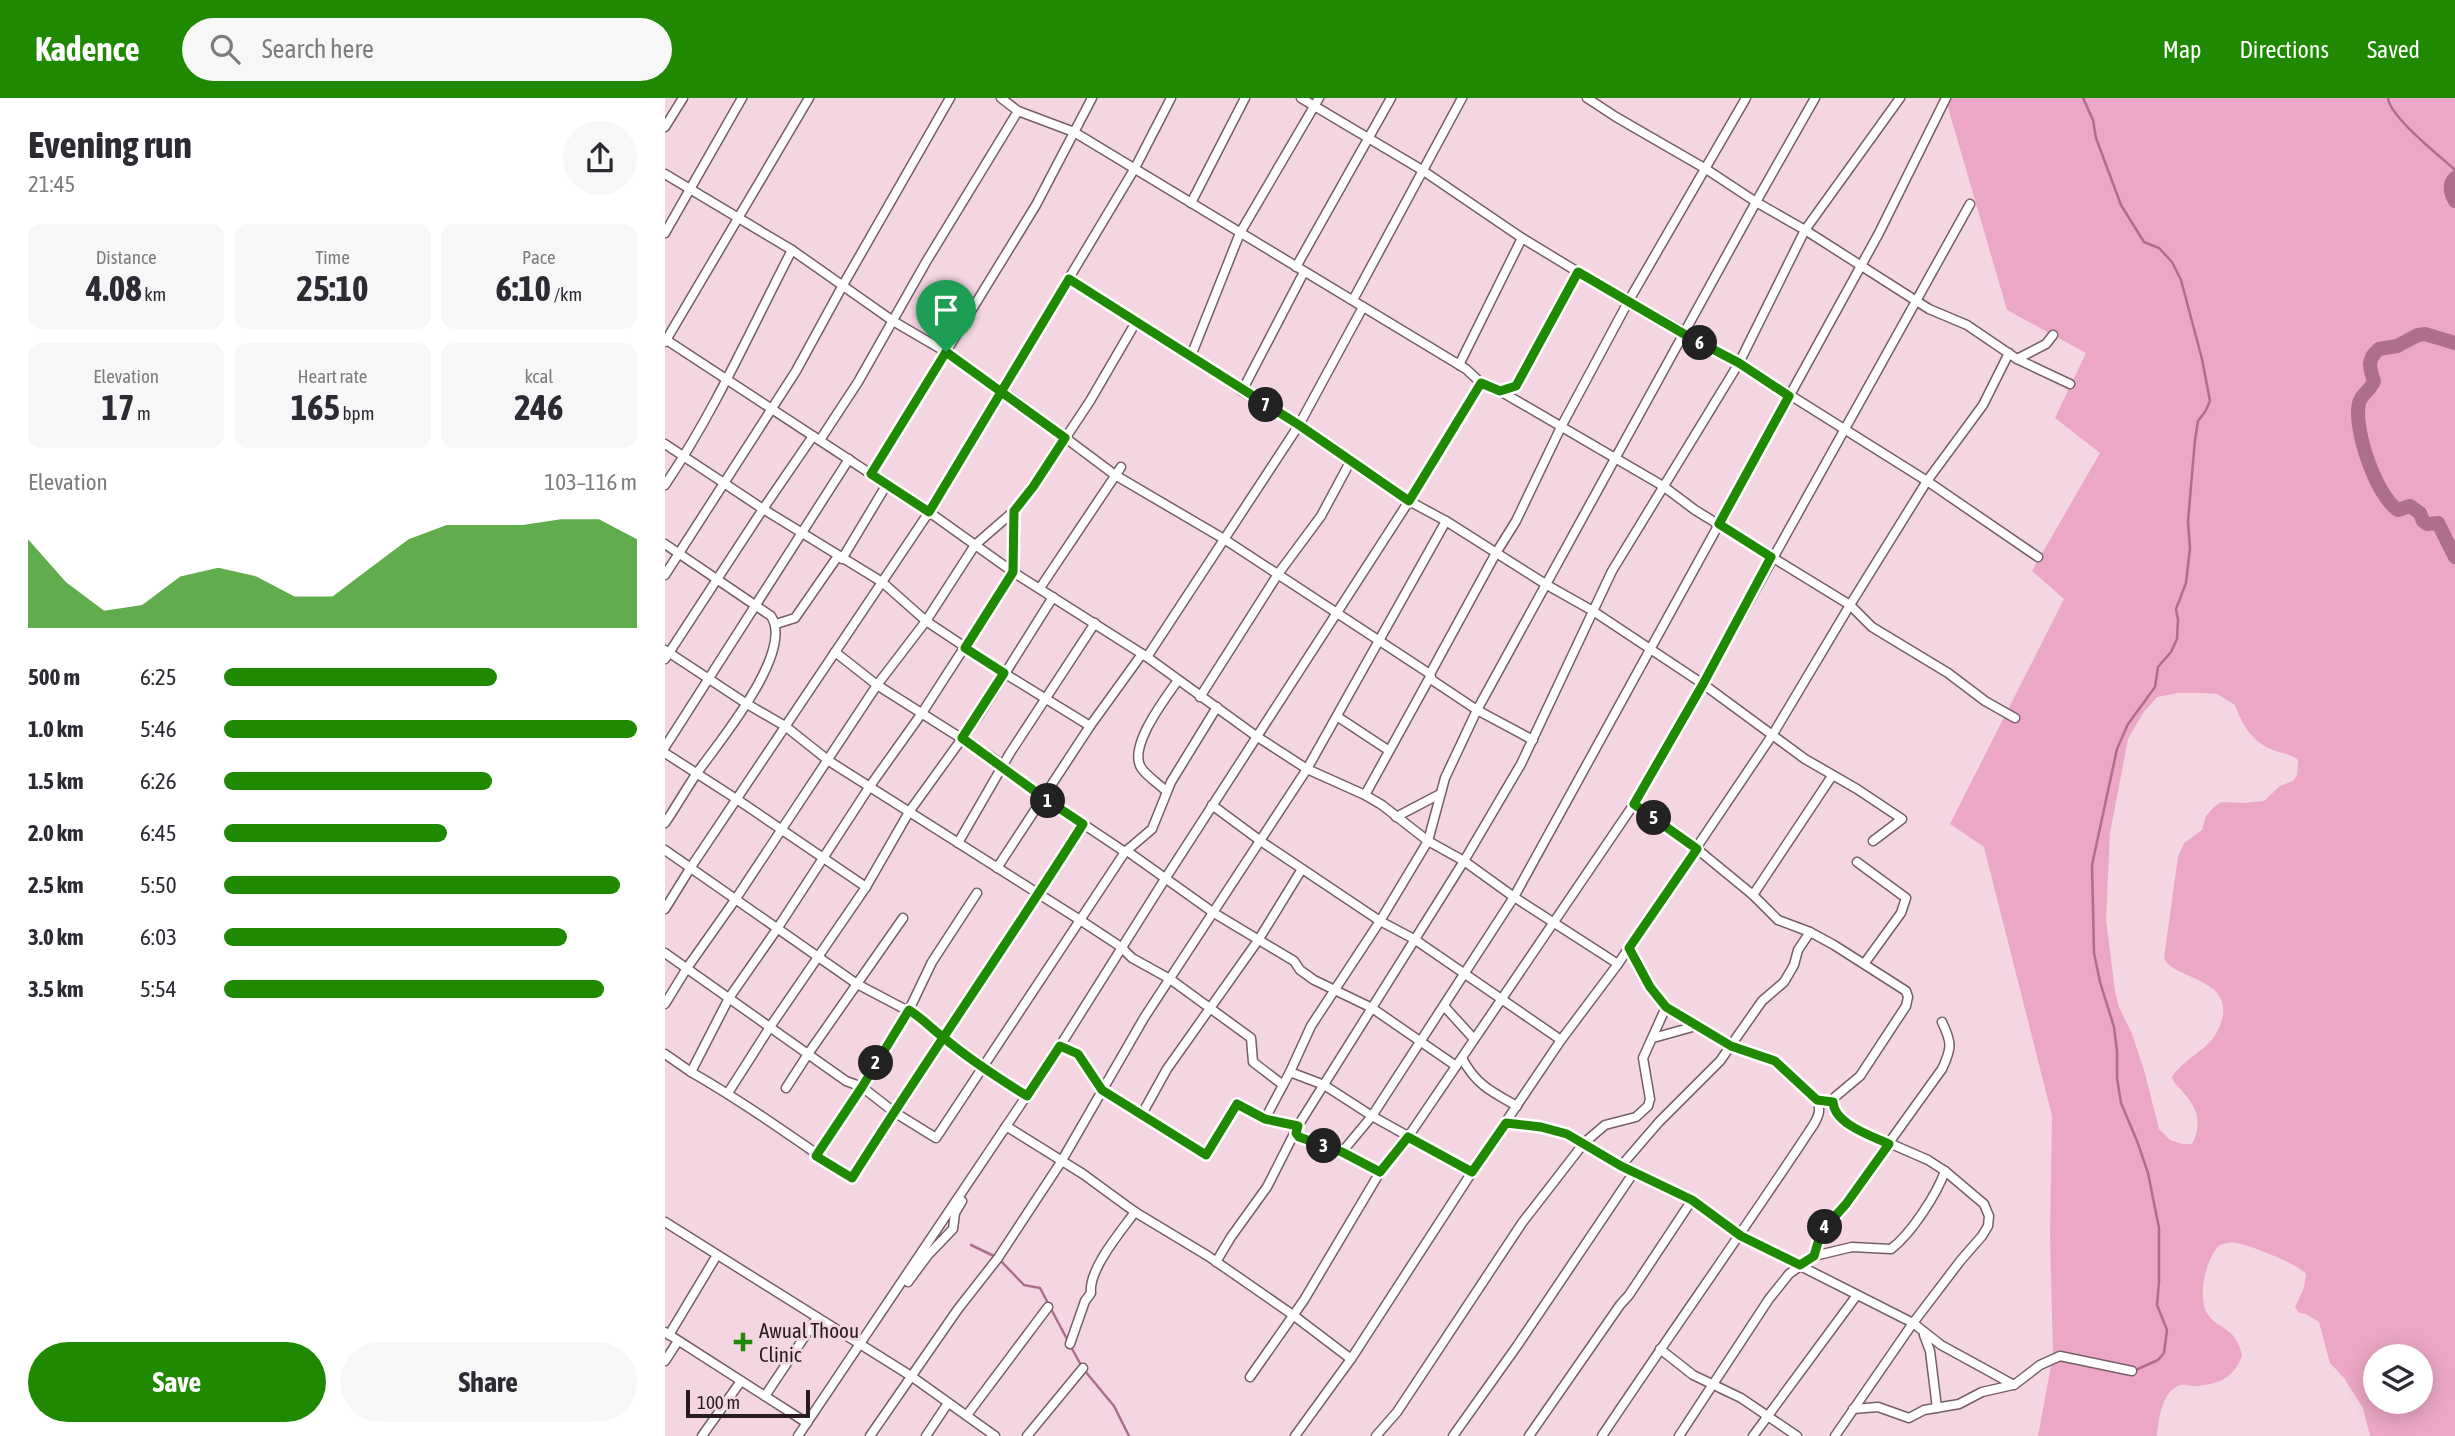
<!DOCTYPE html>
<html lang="en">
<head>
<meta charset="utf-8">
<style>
	body { margin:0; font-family:"Asap Condensed",sans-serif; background:#f7f7f7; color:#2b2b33; height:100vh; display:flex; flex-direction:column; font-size:26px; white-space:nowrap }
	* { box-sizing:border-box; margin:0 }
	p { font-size:23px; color:#7c7c81 }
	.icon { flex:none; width:38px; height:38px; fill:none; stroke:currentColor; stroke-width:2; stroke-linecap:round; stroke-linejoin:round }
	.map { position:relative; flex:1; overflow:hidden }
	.side { display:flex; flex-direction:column; background:#fff; width:665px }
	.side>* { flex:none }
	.tools { position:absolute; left:1698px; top:1246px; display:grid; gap:14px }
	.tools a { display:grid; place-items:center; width:70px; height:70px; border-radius:50%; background:#fff; box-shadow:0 4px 18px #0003; font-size:35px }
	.scale { position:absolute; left:21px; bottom:18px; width:124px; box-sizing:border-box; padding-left:7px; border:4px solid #271c21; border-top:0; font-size:19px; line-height:24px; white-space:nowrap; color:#271c21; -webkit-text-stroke:5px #f3d6e2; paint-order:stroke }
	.pin { position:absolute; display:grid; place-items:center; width:60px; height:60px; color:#fff; margin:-72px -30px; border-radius:50% 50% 50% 0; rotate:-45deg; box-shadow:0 0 7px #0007 }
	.pin .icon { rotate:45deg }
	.km { position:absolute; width:35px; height:35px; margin:-18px; border-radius:50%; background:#222; color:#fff; font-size:19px; line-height:35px; text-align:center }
	.round { display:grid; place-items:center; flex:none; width:74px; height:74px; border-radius:37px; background:#f7f7f7 }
	.summary { display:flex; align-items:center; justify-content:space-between; height:119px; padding:0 28px }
	h1 { font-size:38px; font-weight:700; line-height:52px }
	.figures { display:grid; grid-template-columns:repeat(3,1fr); gap:10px; height:119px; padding:7px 28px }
	.figures div { display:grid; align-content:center; border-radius:14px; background:#f7f7f7; text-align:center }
	.figures b { font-size:35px; font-weight:700 }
	.figures small { font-size:19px; font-weight:400 }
	.figures p { font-size:19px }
	.chart { height:196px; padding:14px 28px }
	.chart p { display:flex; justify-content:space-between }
	.chart svg { width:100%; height:126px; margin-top:7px; fill:#1f8902; opacity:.7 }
	.primary-button { display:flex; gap:14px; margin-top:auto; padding:14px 28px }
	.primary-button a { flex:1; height:80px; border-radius:42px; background:#1f8902; color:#fff; font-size:28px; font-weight:700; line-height:80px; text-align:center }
	.primary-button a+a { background:#f7f7f7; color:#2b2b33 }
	ul { padding:0 28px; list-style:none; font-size:23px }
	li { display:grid; grid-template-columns:112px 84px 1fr; align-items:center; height:52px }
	li i { height:18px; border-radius:9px; background:#1f8902 }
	header { display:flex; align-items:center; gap:42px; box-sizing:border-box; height:98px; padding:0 35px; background:#1f8902; color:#fff }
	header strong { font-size:33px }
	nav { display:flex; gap:38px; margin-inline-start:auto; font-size:24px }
	.search { width:490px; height:63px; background:#f7f7f7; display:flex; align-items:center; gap:18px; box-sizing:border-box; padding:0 24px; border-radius:38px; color:#7c7c81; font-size:26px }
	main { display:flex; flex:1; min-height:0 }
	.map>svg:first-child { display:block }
	.green { fill:#eba7c5; fill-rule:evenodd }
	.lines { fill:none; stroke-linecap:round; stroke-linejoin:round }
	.stream { stroke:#ae6f8c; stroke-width:2.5 }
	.river { stroke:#ae6f8c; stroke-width:14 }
	.minor-casing { stroke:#765e68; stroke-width:11 }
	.minor { stroke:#fff; stroke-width:8 }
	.route-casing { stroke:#fff; stroke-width:14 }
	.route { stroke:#1f8902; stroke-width:9 }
	.poi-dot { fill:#1f8902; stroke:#f3d6e2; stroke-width:2.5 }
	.labels { text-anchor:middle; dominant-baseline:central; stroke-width:6; stroke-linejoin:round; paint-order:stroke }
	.poi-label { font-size:21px; fill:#271c21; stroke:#f3d6e2; text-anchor:start }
</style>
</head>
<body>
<header>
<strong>Kadence</strong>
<div class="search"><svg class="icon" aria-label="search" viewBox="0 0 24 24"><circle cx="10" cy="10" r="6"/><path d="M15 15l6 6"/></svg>Search here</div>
<nav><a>Map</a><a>Directions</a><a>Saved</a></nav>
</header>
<main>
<section class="side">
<div class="summary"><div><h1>Evening run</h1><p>21:45</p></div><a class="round"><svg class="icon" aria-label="share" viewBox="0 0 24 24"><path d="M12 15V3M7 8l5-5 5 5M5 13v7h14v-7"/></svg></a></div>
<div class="figures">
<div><p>Distance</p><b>4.08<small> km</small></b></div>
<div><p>Time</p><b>25:10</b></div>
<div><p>Pace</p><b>6:10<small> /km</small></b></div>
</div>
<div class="figures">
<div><p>Elevation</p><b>17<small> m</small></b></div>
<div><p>Heart rate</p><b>165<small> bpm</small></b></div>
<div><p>kcal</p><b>246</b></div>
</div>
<div class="chart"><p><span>Elevation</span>103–116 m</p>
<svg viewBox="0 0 160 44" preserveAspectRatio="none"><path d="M0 44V13L10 28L20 38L30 36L40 26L50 23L60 26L70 33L80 33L90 23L100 13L110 8L120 8L130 8L140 6L150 6L160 13V44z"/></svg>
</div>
<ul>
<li><b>500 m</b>6:25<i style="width:66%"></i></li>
<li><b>1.0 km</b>5:46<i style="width:100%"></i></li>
<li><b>1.5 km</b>6:26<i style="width:65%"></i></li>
<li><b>2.0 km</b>6:45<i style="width:54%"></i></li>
<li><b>2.5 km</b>5:50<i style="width:96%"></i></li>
<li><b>3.0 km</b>6:03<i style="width:83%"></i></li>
<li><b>3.5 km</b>5:54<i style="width:92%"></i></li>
</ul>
<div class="primary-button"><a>Save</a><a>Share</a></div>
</section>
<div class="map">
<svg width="1790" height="1338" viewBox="0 0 1790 1338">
	<rect width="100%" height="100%" fill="#f3d6e2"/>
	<path class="green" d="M1285 0H1790V1338H1705L1698 1310 1679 1280 1665 1265 1654 1224 1641 1216 1634 1215 1630 1209 1639 1190 1641 1176C1633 1166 1585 1147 1571 1145 1565 1144 1560 1145 1555 1147 1541 1159 1532 1198 1542 1215 1553 1233 1570 1227 1577 1257 1570 1280 1552 1287 1530 1288 1524 1288 1518 1285 1513 1288 1497 1294 1493 1323 1492 1338H1373L1388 1257 1385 1137 1387 1018 1319 749 1285 726 1399 501 1367 473 1435 355 1390 320 1421 255 1342 212 1282 6ZM1537 595 1552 596 1570 607C1578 629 1588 645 1611 653 1619 656 1626 656 1633 662L1632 677 1628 683 1615 688 1599 703 1578 705 1557 704 1550 708 1541 718 1537 732 1519 745 1513 759 1499 860C1508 883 1578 879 1553 932 1544 952 1519 960 1507 979 1509 986 1512 987 1517 993 1532 1009 1538 1025 1527 1046H1518L1505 1042 1494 1031 1479 972 1467 936 1454 909 1450 893 1441 821 1445 735 1463 641 1478 615 1492 599 1513 595ZM1710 1258H1755V1304H1710Z"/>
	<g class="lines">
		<g class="stream">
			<path d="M1418 0 1428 22 1431 40 1456 107 1479 144 1494 150 1507 164 1516 182 1537 261 1545 303 1540 314 1533 323 1530 342 1523 423 1525 450 1521 485 1511 511 1513 522 1512 541 1506 554 1493 569 1490 589 1463 626 1452 651 1427 767 1429 855 1435 884 1449 929 1452 953V980L1456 1005 1472 1043 1483 1075 1494 1130V1184L1492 1207 1502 1232 1499 1255 1493 1262 1473 1271"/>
			<path d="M1723 0C1724 18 1775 58 1790 72"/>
			<path d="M306 1147 333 1160 359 1187 375 1190 403 1243"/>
			<path d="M406 1249 416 1267"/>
			<path d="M420 1273 449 1308 464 1338"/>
		</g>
		<g class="river">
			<path d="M1790 80C1783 87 1786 96 1790 103"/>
			<path d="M1790 245 1760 236 1753 237 1732 248 1714 251C1702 261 1704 269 1709 283 1706 292 1696 296 1694 305 1688 330 1711 398 1733 412L1745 408 1755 415 1758 423 1762 426 1773 425 1790 459"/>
		</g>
		<g class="minor-casing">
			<g id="minor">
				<path d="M336 0 353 13 409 34 801 271 816 285 835 293 851 288 913 174"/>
				<path d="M636 0 757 72 857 140 913 174 1074 265 1262 383 1373 459"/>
				<path d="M922 0 951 19 1041 71 1091 104 1140 132 1264 211 1302 227 1352 261 1405 286"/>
				<path d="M0 29 18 0"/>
				<path d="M0 76 127 152 228 223 281 254 339 294 450 377 559 441 765 576"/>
				<path d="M526 105 580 0"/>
				<path d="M0 135 77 0"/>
				<path d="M631 169 726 0"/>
				<path d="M404 181 526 258 577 293 634 327 744 403 781 423 882 487 928 513 1038 586 1305 106"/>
				<path d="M688 202 797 0"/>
				<path d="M0 241 264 414 348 474 482 559 591 638 642 671 700 697 717 707 763 743 799 763 849 799 953 866"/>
				<path d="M0 244 144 0"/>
				<path d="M526 258 575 135 654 0"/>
				<path d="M1352 261 1381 246 1388 237"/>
				<path d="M794 267 857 140"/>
				<path d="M577 293 639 174"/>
				<path d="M835 293 998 388 1030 412 1185 507 1207 529 1283 575 1320 603 1350 620"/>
				<path d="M155 342 193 284 261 164 353 13"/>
				<path d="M0 346 98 411 217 484 261 523 339 575 425 628"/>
				<path d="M206 376 371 107 427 0"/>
				<path d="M0 387C50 313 86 231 127 152"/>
				<path d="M0 446 106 518C130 554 53 645 32 675 21 691 11 709 0 725"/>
				<path d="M177 461 222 386"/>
				<path d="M0 477 131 273 178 187 285 0"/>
				<path d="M375 490 456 369"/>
				<path d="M111 526 130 520 173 458"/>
				<path d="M0 552 82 606 120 628 164 663 415 822 456 849 467 860 505 881 586 940 588 964 618 987 625 974 659 987 707 1018 807 1074"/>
				<path d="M170 554 212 587 329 661 379 700 460 754"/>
				<path d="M482 559 634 327 698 209"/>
				<path d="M0 561 98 411 148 338"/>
				<path d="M535 599 613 476 656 418 685 364"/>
				<path d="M673 619 723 652"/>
				<path d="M868 642 812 612 767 582 765 576 831 455 851 423 896 329 963 204 1081 0"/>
				<path d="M0 649 184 361"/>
				<path d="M0 655 73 702 201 789"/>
				<path d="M501 693C494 686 483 679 477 671 461 650 501 600 513 582"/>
				<path d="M700 697 765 579"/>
				<path d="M547 707 597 744 715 823 749 841 896 942"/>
				<path d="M731 719 775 696"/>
				<path d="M293 745 345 655 430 525"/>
				<path d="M0 752 192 886 251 917 316 969 362 998"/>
				<path d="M462 753 549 815 629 863 635 872 649 882 707 910 791 968"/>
				<path d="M1192 764 1241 800 1236 815 1199 866"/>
				<path d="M332 770 425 628 477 556"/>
				<path d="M1088 797 1167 678"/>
				<path d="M0 811 26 769 264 414 470 70 506 0"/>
				<path d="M0 855 181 983 197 989 229 1014 271 1040 460 754 487 731 506 684 552 609"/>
				<path d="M0 906 22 870 70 802 212 587 261 523 310 447 349 413 368 389 425 303 471 224"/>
				<path d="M779 908 809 941"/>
				<path d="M988 940 1031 928"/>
				<path d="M395 948 413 956 437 992 541 1057 572 1006 600 1021 633 1028 602 1089 566 1139 551 1164"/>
				<path d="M0 956 26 974 64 900 112 831 205 688 257 615 348 474 349 413"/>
				<path d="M797 960C811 987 827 994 852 1008"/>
				<path d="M26 974C82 1006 134 1044 187 1080L418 726"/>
				<path d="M625 974 646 928 715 823 763 743 780 680 812 612 1091 104 1150 0"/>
				<path d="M121 990 143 956 238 820"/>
				<path d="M63 995 105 929 201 789 244 714 314 617 388 499"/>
				<path d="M477 1016 502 971 594 841 637 771"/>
				<path d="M600 1021 618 987"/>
				<path d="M841 1025 876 1029 902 1036 956 1068 1027 1102 1076 1138 1248 1225 1296 1162 1317 1138 1323 1128 1324 1118 1319 1106 1280 1073 1263 1062 1192 1031 1172 1017 1168 1011 1170 999 1195 978 1241 908 1243 899 1241 893 1169 847 1145 834 1113 822 1088 797 1032 751 969 706"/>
				<path d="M339 1032 341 1028 418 1076 470 1114 543 1158 628 1217 686 1261"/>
				<path d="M677 1054 707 1018 849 799 1214 135 1281 0"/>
				<path d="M151 1058 197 989 244 912 267 864 312 795"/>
				<path d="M956 1068 994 1024 1055 963 1097 903 1119 884 1129 867 1133 852 1145 834"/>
				<path d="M715 1074 677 1054 634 1039 631 1031 799 763 856 666 947 473 1074 265 1140 132 1235 0"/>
				<path d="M0 1124 246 1278 330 1338"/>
				<path d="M1149 1158 1156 1134 1180 1106 1277 971C1287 950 1287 945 1277 924"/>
				<path d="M243 1184 263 1157 288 1131 290 1115 297 1103"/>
				<path d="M0 1234 142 1325"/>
				<path d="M4 1237 52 1157"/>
				<path d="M1259 1237 1265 1253 1272 1310"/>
				<path d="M405 1246 420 1203 426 1195C423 1172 456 1133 470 1114"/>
				<path d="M995 1251 1028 1277 1076 1300 1132 1338"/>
				<path d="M0 1263 13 1243"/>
				<path d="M585 1279 639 1202 715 1074 743 1039 969 706 1038 586 1140 661 1192 691 1237 721 1208 743"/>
				<path d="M100 1298 152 1220"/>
				<path d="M1188 1311 1213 1309 1244 1320 1259 1312 1294 1306 1317 1294 1348 1287"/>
				<path d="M302 1317 383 1209"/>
				<path d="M37 1338 76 1283"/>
				<path d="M133 1338 395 948 500 781 744 403 816 285"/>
				<path d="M205 1338 293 1211 333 1160 396 1064 479 920 642 671 781 423"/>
				<path d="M261 1338 283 1305"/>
				<path d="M362 1338 418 1270"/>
				<path d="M630 1338 686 1261 807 1074 896 942 953 866 1108 636 1185 507 1262 383 1318 307 1344 255"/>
				<path d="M711 1338 732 1314 857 1125 919 1045 940 1027 971 1019 983 1008 985 1001 978 960 1001 909"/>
				<path d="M788 1338 852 1248 969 1074"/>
				<path d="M864 1338 955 1207 964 1197 1027 1102"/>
				<path d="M937 1338C1007 1233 1080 1131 1149 1026 1154 1017 1156 1012 1152 1002L1110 963 1066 948 1001 909 985 889 964 850"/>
				<path d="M1014 1338 1104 1201 1124 1176 1149 1158 1187 1149 1226 1151C1246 1136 1272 1096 1280 1073"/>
				<path d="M1088 1338 1192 1197"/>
				<path d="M1170 1338 1248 1225 1276 1247 1349 1287 1375 1267 1395 1258 1467 1273"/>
			</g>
		</g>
		<use href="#minor" class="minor"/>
	</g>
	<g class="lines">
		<g class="route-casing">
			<path id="route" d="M281 254 400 340 368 389 349 413 348 474 300 550 339 575 297 640 379 700 418 726C343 845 262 961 187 1080L151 1058 197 989 244 912C257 920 267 931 279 940 305 962 333 980 362 998L395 948 413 956 437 992 541 1057 572 1006 600 1021 633 1028 631 1035 634 1039 677 1054 715 1074 743 1039 807 1074 841 1025 876 1029 902 1036 956 1068 1027 1102 1076 1138 1135 1167 1149 1158 1156 1134 1181 1106 1224 1046C1207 1038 1169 1026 1168 1004L1152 1002 1110 963 1066 948 1001 909 985 889 964 850 1032 751 969 706 1038 586 1106 459 1054 426 1124 298 1074 265 1019 236 913 174 851 288 835 293 816 285 744 403 634 327 404 181C357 259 311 336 264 414L206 376 281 254"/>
		</g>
		<use href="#route" class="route"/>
	</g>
	<path class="poi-dot" d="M74.5 1233.5h7v7h7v7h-7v7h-7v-7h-7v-7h7z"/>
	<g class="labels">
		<g class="poi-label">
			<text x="94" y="1232">Awual Thoou<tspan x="94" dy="24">Clinic</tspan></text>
		</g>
	</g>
</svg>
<div class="tools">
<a><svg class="icon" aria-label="layers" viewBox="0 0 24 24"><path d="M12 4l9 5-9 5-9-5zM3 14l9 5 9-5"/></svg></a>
</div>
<div class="scale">100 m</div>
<div class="pin" style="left:281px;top:254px;background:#1e9e55"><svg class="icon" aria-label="arrive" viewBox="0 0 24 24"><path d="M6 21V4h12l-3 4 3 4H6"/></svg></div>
<b class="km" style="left:383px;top:703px">1</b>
<b class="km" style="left:211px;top:965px">2</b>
<b class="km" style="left:659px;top:1048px">3</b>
<b class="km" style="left:1160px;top:1129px">4</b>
<b class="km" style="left:989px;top:720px">5</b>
<b class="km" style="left:1035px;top:245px">6</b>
<b class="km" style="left:601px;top:307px">7</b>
</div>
</main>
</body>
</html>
